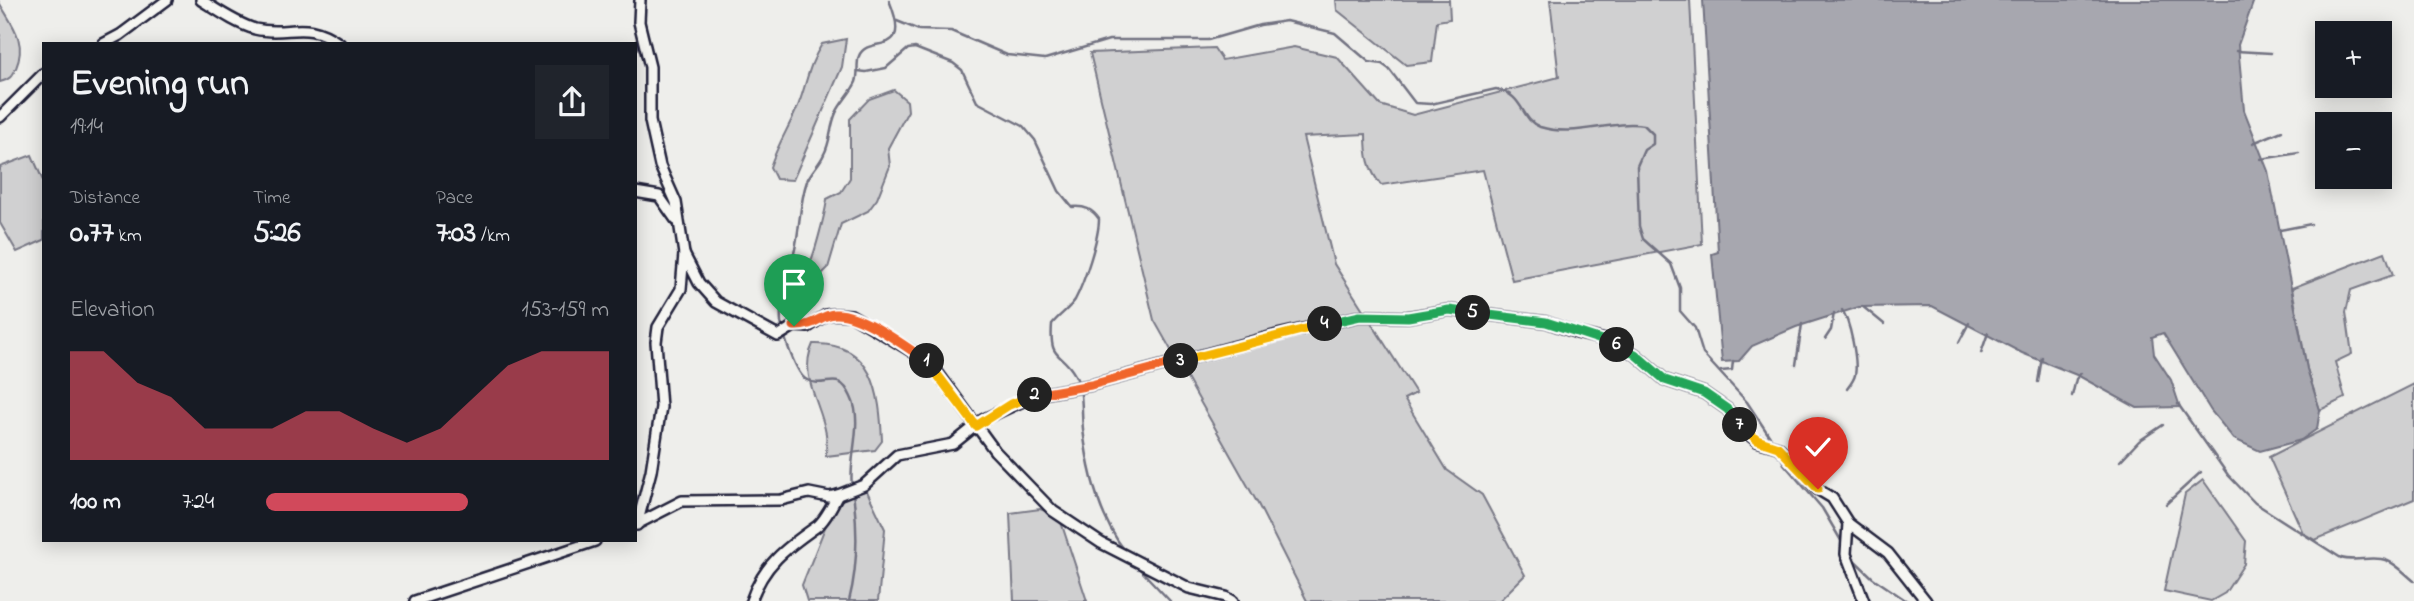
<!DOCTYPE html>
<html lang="en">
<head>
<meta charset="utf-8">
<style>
	body { margin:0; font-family:"Indie Flower",sans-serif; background:#20242c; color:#f1f3f6; height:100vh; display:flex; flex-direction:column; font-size:26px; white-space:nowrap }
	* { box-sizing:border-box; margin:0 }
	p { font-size:23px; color:#9ea1a6 }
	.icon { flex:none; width:38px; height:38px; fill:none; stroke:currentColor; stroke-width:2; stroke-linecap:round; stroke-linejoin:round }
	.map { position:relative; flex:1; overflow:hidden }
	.drawer { position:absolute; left:42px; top:42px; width:595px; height:500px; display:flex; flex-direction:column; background:#171b24; border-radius:0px; box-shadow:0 4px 18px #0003 }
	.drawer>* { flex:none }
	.fabs { position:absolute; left:2315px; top:21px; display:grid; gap:14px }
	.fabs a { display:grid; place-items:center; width:77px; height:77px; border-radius:0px; background:#171b24; box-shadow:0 4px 18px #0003; font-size:35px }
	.pin { position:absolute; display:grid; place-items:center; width:60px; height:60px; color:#fff; margin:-72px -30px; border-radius:50% 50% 50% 0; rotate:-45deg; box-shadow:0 0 7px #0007 }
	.pin .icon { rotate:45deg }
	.km { position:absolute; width:35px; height:35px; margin:-18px; border-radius:50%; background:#222; color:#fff; font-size:19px; line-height:35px; text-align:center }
	.round { display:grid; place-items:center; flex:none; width:74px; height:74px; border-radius:0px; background:#20242c }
	.summary { display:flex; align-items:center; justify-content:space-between; height:119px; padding:0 28px }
	h1 { font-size:38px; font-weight:800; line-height:52px }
	.stats { display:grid; grid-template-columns:repeat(3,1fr); gap:10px; height:119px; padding:7px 28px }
	.stats div { display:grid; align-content:center }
	.stats b { font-size:30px; font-weight:800 }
	.stats small { font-size:19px; font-weight:400 }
	.stats p { font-size:19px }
	.chart { height:196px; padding:14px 28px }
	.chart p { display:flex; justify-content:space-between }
	.chart svg { width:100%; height:126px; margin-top:7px; fill:#d1495b; opacity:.7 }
	ul { padding:0 28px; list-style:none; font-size:23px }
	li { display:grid; grid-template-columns:112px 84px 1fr; align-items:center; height:52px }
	li i { height:18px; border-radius:9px; background:#d1495b }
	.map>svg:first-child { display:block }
	.green { fill:#d0d0d1; stroke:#797986; stroke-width:2 }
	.water { fill:#a7a7af; stroke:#727281; stroke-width:2 }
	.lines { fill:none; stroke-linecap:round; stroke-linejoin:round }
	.stream { stroke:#727281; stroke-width:2.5 }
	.minor-casing { stroke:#22223b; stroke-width:14 }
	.minor { stroke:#f6f6f2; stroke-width:9 }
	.split-1-casing { stroke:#fff; stroke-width:14 }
	.split-2-casing { stroke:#fff; stroke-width:14 }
	.split-3-casing { stroke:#fff; stroke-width:14 }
	.split-4-casing { stroke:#fff; stroke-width:14 }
	.split-5-casing { stroke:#fff; stroke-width:14 }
	.split-6-casing { stroke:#fff; stroke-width:14 }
	.split-7-casing { stroke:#fff; stroke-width:14 }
	.split-8-casing { stroke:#fff; stroke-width:14 }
	.split-1 { stroke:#f0652b; stroke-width:9 }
	.split-2 { stroke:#f5b400; stroke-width:9 }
	.split-3 { stroke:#f0652b; stroke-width:9 }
	.split-4 { stroke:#f5b400; stroke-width:9 }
	.split-5 { stroke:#22a559; stroke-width:9 }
	.split-6 { stroke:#22a559; stroke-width:9 }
	.split-7 { stroke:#22a559; stroke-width:9 }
	.split-8 { stroke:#f5b400; stroke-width:9 }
</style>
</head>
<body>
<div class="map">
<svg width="2414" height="601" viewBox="0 0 2414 601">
	<rect width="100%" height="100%" fill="#eeeeeb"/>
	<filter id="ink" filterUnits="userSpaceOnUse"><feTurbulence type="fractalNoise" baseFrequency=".0143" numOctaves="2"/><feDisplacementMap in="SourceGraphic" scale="14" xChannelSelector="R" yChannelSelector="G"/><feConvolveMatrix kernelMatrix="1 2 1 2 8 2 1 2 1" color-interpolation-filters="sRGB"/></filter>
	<g filter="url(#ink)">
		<g class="green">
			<path d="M1336 0H1449L1450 19 1437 21 1432 62 1406 65 1337 10Z"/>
			<path d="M1550 0H1690L1702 244 1512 280 1483 170 1381 185C1368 169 1366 155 1366 134L1303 137 1334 264 1416 393 1404 399 1447 470 1482 495 1525 575 1499 601H1307L1258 504 1154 320 1090 53 1214 48 1222 60 1294 47 1337 57 1380 105 1413 115 1559 77Z"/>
			<path d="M0 4C13 26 27 42 16 68 13 76 9 80 0 82Z"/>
			<path d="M846 39 842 67 793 180 776 179 770 167C778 144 789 127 798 106 807 83 808 66 822 44Z"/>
			<path d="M894 90 907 101 908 111 888 148 890 166 877 199 868 211 841 224 828 268 798 298 790 294C792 275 802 277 810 263 815 253 826 210 827 199L841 192 850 178V119L869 99Z"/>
			<path d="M32 155 44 183V240L17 252 0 223V167Z"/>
			<path d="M2385 252 2393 275 2351 290 2346 312 2352 354 2335 362 2345 398 2320 410 2307 369 2292 288Z"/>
			<path d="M813 344C874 342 880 393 882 441L875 450 826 456C826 449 827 441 826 434 821 403 798 375 813 344Z"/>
			<path d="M2414 384V499L2315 540 2303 533 2269 457Z"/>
			<path d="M2203 480 2246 541 2244 564 2225 593 2211 601 2164 591 2185 494Z"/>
			<path d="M865 487 885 529 878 601H807L802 585 838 495Z"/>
			<path d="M1040 509 1059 516 1087 601H1014L1010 513Z"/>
		</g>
		<path class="water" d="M1703 0H2254L2238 45 2244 110 2268 171 2307 369 2320 410 2317 429 2301 440 2260 451 2234 439 2211 411 2163 333 2152 337 2154 354 2171 380 2180 407 2137 408 2079 376 2022 353 1932 306 1859 307 1796 327 1752 346 1739 361 1722 362 1712 254 1718 252Z"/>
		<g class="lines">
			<g class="stream">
				<path d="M897 21 919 30 951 31 1007 55 1045 59 1109 40H1208L1260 25 1286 21 1335 33 1369 62 1382 64 1389 69 1415 103 1431 104 1496 89C1525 95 1520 120 1540 127 1575 138 1610 120 1644 125L1653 134V144L1644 150 1637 166 1639 226 1643 239 1671 264 1680 288V311L1695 328 1703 354 1747 402 1774 443"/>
				<path d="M2236 51 2271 53"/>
				<path d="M858 71 866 72 886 68 908 49 915 48 953 63 962 70 977 102 1023 126 1035 140 1059 191 1072 207C1085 206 1092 209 1099 219 1099 238 1084 283 1075 300 1069 309 1059 315 1052 324 1049 362 1061 350 1075 375 1084 391 1081 412 1083 429 1088 471 1099 519 1126 552"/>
				<path d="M2253 143 2282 131"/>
				<path d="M2261 159 2299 153"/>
				<path d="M2280 230 2311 224"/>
				<path d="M1862 306 1884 324"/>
				<path d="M1842 310C1850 321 1858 361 1855 375 1854 380 1850 385 1847 389"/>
				<path d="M1825 339 1831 330 1834 313"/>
				<path d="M1959 342 1969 323"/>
				<path d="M1981 353 1988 333"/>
				<path d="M1796 365 1802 324"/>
				<path d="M1721 371 1732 370 1733 361"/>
				<path d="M2038 382 2042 357"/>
				<path d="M2072 396 2076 379 2081 373"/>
				<path d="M2178 404 2228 475 2255 503 2341 558C2354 562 2367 557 2381 559 2394 561 2404 573 2414 581"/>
				<path d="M1779 452 1784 464 1822 508 1843 544"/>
				<path d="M2120 461 2139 441 2163 425"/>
				<path d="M852 487C848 458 864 423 851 397 838 368 826 390 807 380 796 375 783 334 781 322 780 311 782 296 784 285 787 271 794 258 796 244 800 223 800 201 807 181 811 171 820 164 824 154 831 141 830 126 836 113 841 102 851 93 856 82 859 73 856 64 859 56 868 33 914 61 889 0"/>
				<path d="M2166 504 2201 472"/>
				<path d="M1850 556 1873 578 1907 601"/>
				<path d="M1136 565 1170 601"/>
				<path d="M849 601C858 566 858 529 853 493"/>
			</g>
			<g class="minor-casing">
				<g id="minor">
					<path d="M201 0C217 10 237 24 255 29 290 37 304 18 340 44"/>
					<path d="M103 44 120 35 167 0"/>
					<path d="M0 117 44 73"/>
					<path d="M635 192 659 196 676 220"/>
					<path d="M684 254 699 283 716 302 778 336 794 326 808 327 826 315 835 314 851 315 880 332 926 360 935 369 995 451 1053 511 1101 543 1189 588 1226 597 1233 601"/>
					<path d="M1848 523 1846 554 1864 601"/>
					<path d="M635 525 682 501 781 500 809 493 829 497 838 495 864 485 897 455 953 444 984 419 1036 395 1091 385 1277 335 1360 316 1407 317 1449 310 1546 322 1577 333 1609 341 1635 354 1665 380 1704 393 1727 409 1748 434 1757 441 1778 447 1790 458 1817 489 1832 498 1848 523 1888 553 1926 601"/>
					<path d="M637 525 651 471 661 407 656 342 658 327 681 289 684 254 676 202 660 166 650 121V67L639 22 640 0"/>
					<path d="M415 601 595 541"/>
					<path d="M751 601C763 565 786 548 816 527 825 521 832 505 838 495"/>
				</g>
			</g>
			<use href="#minor" class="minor"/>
		</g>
	</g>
	<g class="lines" filter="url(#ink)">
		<g class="split-1-casing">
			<path id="split-1" d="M794 326C815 327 819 315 835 314 860 312 906 347 927 361"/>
		</g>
		<g class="split-2-casing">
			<path id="split-2" d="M927 361 976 426 1009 405 1035 395"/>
		</g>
		<g class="split-3-casing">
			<path id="split-3" d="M1035 395 1091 385 1181 361"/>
		</g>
		<g class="split-4-casing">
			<path id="split-4" d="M1181 361 1325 324"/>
		</g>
		<g class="split-5-casing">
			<path id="split-5" d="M1325 324 1360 316 1408 317 1449 310 1473 313"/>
		</g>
		<g class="split-6-casing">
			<path id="split-6" d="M1473 313 1546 322 1617 345"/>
		</g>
		<g class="split-7-casing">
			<path id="split-7" d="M1617 345 1635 354 1665 380 1704 393 1727 409 1740 425"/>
		</g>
		<g class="split-8-casing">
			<path id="split-8" d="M1740 425 1757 440 1778 447 1818 489"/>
		</g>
		<use href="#split-1" class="split-1"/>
		<use href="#split-2" class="split-2"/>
		<use href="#split-3" class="split-3"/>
		<use href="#split-4" class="split-4"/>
		<use href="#split-5" class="split-5"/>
		<use href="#split-6" class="split-6"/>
		<use href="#split-7" class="split-7"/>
		<use href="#split-8" class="split-8"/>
	</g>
</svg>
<div class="fabs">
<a>+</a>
<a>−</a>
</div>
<div class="pin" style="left:794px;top:326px;background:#1e9e55"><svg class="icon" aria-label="arrive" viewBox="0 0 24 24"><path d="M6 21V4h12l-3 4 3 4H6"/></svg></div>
<div class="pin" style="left:1818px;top:489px;background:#d93025"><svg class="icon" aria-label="check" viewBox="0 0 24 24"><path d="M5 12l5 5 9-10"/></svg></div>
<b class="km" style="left:927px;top:361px">1</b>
<b class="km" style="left:1035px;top:395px">2</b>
<b class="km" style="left:1181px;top:361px">3</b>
<b class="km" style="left:1325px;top:324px">4</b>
<b class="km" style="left:1473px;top:313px">5</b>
<b class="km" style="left:1617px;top:345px">6</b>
<b class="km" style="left:1740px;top:425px">7</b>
<section class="drawer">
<div class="summary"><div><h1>Evening run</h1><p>19:14</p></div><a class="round"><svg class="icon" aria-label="share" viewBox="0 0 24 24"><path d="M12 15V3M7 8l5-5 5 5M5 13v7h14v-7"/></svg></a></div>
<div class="stats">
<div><p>Distance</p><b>0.77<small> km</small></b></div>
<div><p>Time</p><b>5:26</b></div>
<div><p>Pace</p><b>7:03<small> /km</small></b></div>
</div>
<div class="chart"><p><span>Elevation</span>153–159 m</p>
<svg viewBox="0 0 160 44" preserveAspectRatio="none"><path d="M0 44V6L10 6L20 17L30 22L40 33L50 33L60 33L70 27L80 27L90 33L100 38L110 33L120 22L130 11L140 6L150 6L160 6V44z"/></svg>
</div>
<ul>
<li><b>100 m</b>7:24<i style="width:59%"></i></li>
</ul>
</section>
</div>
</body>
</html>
